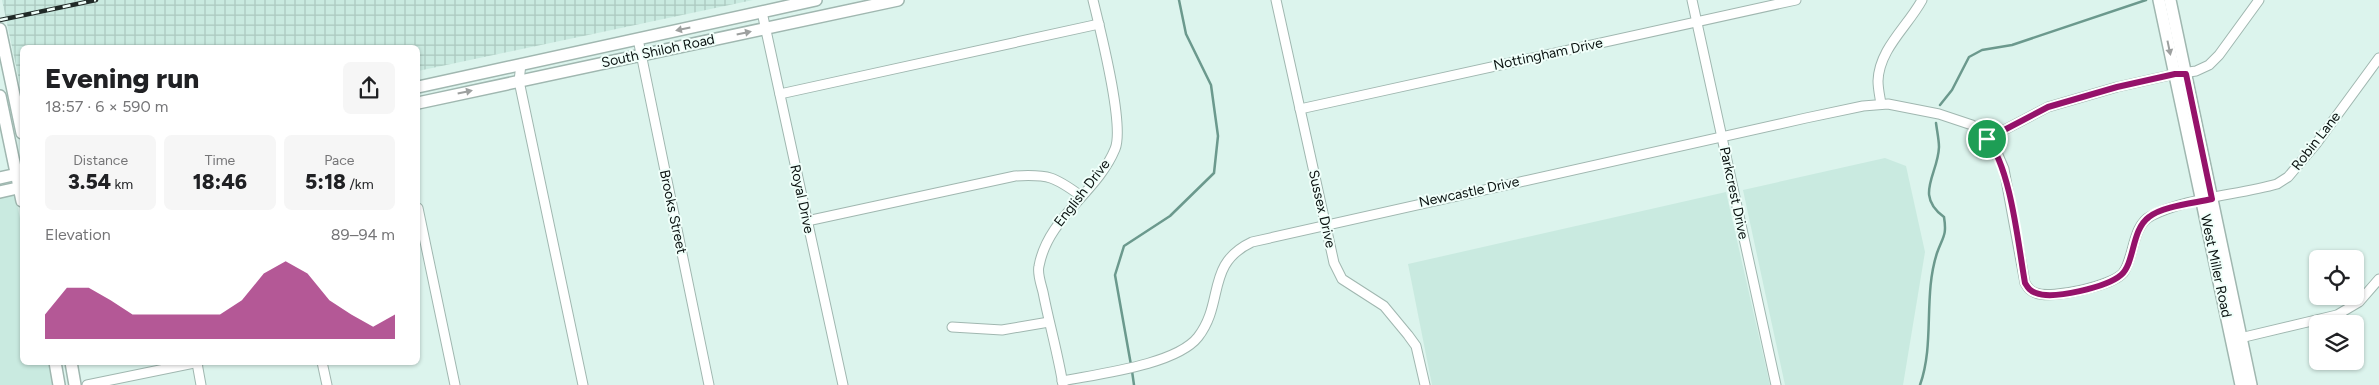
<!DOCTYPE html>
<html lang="en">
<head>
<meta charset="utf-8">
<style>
	body { margin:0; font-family:Figtree,sans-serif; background:#f6f6f6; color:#202124; height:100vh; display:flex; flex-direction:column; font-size:19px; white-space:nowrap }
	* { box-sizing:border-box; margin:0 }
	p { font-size:16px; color:#757577 }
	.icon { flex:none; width:28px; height:28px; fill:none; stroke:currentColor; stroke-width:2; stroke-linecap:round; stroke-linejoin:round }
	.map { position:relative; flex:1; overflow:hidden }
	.sheet { position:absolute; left:20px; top:45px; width:400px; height:320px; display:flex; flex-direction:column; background:#fff; border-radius:8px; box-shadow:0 1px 4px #0004 }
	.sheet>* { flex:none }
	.buttons { position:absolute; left:2309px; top:250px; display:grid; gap:10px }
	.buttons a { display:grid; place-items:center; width:55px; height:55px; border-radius:8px; background:#fff; box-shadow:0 1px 4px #0004; font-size:25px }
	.pin { position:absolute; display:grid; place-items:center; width:42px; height:42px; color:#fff; margin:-21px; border:2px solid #fff; border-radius:50%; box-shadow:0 1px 5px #0007 }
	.round { display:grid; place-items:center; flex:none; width:52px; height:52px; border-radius:8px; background:#f6f6f6 }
	.overview { display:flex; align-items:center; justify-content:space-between; height:85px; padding:0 25px }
	h1 { font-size:28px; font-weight:800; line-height:38px }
	.figures { display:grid; grid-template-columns:repeat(3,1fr); gap:8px; height:85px; padding:5px 25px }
	.figures div { display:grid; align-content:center; border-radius:8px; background:#f6f6f6; text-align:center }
	.figures b { font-size:21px; font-weight:800 }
	.figures small { font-size:14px; font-weight:400 }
	.figures p { font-size:14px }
	.chart { height:140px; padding:10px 25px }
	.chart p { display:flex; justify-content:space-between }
	.chart svg { width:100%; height:90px; margin-top:5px; fill:#95126a; opacity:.7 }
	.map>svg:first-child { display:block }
	.built { fill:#c9eae0 }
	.industrial { fill:url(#industrial-grid) }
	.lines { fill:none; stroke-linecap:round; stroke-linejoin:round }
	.stream { stroke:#6b998d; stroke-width:2.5 }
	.minor-casing { stroke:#a0b7b0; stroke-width:11 }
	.secondary-casing { stroke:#a0b7b0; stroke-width:14 }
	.minor { stroke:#fff; stroke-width:9 }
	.secondary { stroke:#fff; stroke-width:11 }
	.rail-casing { stroke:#202a27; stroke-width:4.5 }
	.rail { stroke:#f0fffa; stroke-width:2.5; stroke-dasharray:8; stroke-linecap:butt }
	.oneway { fill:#9da09f }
	.route-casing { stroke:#fff; stroke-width:10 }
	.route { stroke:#95126a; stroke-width:6 }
	.labels { text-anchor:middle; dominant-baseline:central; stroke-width:4; stroke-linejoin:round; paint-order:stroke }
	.street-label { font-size:14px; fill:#0a1210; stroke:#f0fffa }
</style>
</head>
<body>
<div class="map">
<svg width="2379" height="385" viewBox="0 0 2379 385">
	<defs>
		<pattern id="industrial-grid" width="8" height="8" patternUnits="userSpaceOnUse" patternTransform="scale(1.25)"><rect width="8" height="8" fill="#c9eae0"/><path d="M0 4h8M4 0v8" fill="none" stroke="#abc8bf"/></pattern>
	</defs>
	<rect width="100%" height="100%" fill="#dcf4ed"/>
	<g class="built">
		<path d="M1885 158 1906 166 1925 252 1903 385H1785L1743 190Z"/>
		<path d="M1726 192 1770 385H1432L1408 264Z"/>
		<path d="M15 194 22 228V362L51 363 55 385H0V198Z"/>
	</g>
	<path class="industrial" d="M2 0H753L418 71V48H22V94Z"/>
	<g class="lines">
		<g class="stream">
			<path d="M1940 105 1952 90 1969 57 1982 50 2012 45 2146 0"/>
			<path d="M1131 365 1115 275 1124 246 1170 216 1214 173 1218 136 1211 85 1186 34 1179 0"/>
			<path d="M1132 371 1134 385"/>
			<path d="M1920 385C1935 343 1923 296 1937 253 1943 236 1947 236 1944 217 1914 195 1938 175 1939 147 1939 140 1937 131 1936 123"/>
		</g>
		<g class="minor-casing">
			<g id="minor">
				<path d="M1276 0 1334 263 1342 279 1384 306 1408 335 1416 346 1425 385"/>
				<path d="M1692 0 1776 385"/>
				<path d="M762 12 843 385"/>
				<path d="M638 39 709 385"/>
				<path d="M521 64 519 81 583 385"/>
				<path d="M780 94 1099 24"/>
				<path d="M1881 104C1880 97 1878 89 1878 81 1879 49 1908 26 1922 0"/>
				<path d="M1300 109 1796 0"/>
				<path d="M1987 139 2048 107 2117 87 2175 74 2196 71 2209 65 2219 55 2259 0"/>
				<path d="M418 208 455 385"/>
				<path d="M807 221 1015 176C1049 174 1055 177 1081 196"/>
				<path d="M952 327 1002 330 1049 322"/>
				<path d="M2236 339 2337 315 2359 302 2379 279"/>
				<path d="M322 362 327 385"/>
				<path d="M197 363 201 385"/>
				<path d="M1062 381C1097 374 1176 365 1198 337 1225 302 1205 264 1252 242L1806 118 1863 106 1888 104 1939 114 1972 125 1995 148 2004 169 2025 283C2028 288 2030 291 2036 293 2052 299 2112 286 2123 273 2134 259 2132 225 2151 216 2185 198 2238 195 2277 184L2288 177 2316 144 2379 58"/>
				<path d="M87 385 199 362"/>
				<path d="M1063 385C1058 354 1049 323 1043 292 1041 284 1037 273 1039 266 1048 217 1097 193 1115 149 1125 126 1100 29 1093 0"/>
			</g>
		</g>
		<g class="secondary-casing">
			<g id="secondary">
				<path d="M2159 0 2241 385"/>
				<path d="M2170 0 2251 385"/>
				<path d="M0 29 22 133"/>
				<path d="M418 87 816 0"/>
				<path d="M0 96 22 201"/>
				<path d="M418 103 898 0"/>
				<path d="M0 178 22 173"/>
				<path d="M0 192 22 187"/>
				<path d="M55 362 59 385"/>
				<path d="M71 362 75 385"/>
			</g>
		</g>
		<use href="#minor" class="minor"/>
		<use href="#secondary" class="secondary"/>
		<g class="rail-casing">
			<path id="rail" d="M0 20 96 0"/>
		</g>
		<use href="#rail" class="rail"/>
	</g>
	<defs><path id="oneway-solid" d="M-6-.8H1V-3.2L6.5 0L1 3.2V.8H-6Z" transform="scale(1.25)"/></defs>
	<g class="oneway">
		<use href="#oneway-solid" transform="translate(683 29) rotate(168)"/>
		<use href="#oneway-solid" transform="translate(744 33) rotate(-12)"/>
		<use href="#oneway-solid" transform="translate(2169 48) rotate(78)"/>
		<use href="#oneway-solid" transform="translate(465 92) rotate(-12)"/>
	</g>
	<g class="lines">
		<g class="route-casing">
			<path id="route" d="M2175 74H2186L2212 199C2195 203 2162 206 2149 217 2131 230 2135 263 2121 275 2107 287 2053 300 2036 293 2030 291 2028 288 2025 283 2018 244 2011 168 1987 139L2048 107 2117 87Z"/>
		</g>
		<use href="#route" class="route"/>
	</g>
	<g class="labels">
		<g class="street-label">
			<text transform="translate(658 51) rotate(-12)">South Shiloh Road</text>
			<text transform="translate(1548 54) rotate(-12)">Nottingham Drive</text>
			<text transform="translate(2316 141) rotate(-52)">Robin Lane</text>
			<text transform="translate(1469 192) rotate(-12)">Newcastle Drive</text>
			<text transform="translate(1082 193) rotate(-52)">English Drive</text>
			<text transform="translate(1734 193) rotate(78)">Parkcrest Drive</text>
			<text transform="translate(802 199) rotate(78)">Royal Drive</text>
			<text transform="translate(1322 209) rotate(77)">Sussex Drive</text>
			<text transform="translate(673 212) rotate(78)">Brooks Street</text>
			<text transform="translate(2216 266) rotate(78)">West Miller Road</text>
		</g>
	</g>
</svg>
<div class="buttons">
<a><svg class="icon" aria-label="locate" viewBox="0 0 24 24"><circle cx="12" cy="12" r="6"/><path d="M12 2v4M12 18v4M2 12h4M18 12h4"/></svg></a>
<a><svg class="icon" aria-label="layers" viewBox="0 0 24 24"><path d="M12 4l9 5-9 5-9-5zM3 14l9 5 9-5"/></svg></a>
</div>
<div class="pin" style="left:1987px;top:139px;background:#1e9e55"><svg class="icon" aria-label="arrive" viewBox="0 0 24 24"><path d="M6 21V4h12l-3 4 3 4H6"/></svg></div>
<section class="sheet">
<div class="overview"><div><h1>Evening run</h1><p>18:57 · 6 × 590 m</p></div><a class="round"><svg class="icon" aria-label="share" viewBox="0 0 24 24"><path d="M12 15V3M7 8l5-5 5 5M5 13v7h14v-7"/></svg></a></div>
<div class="figures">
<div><p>Distance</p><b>3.54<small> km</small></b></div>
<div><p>Time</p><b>18:46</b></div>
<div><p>Pace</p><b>5:18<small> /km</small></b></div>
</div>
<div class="chart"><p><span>Elevation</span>89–94 m</p>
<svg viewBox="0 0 160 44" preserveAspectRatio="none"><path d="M0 44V32L10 19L20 19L30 25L40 32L50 32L60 32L70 32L80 32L90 25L100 12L110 6L120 12L130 25L140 32L150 38L160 32V44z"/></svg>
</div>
</section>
</div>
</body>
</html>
